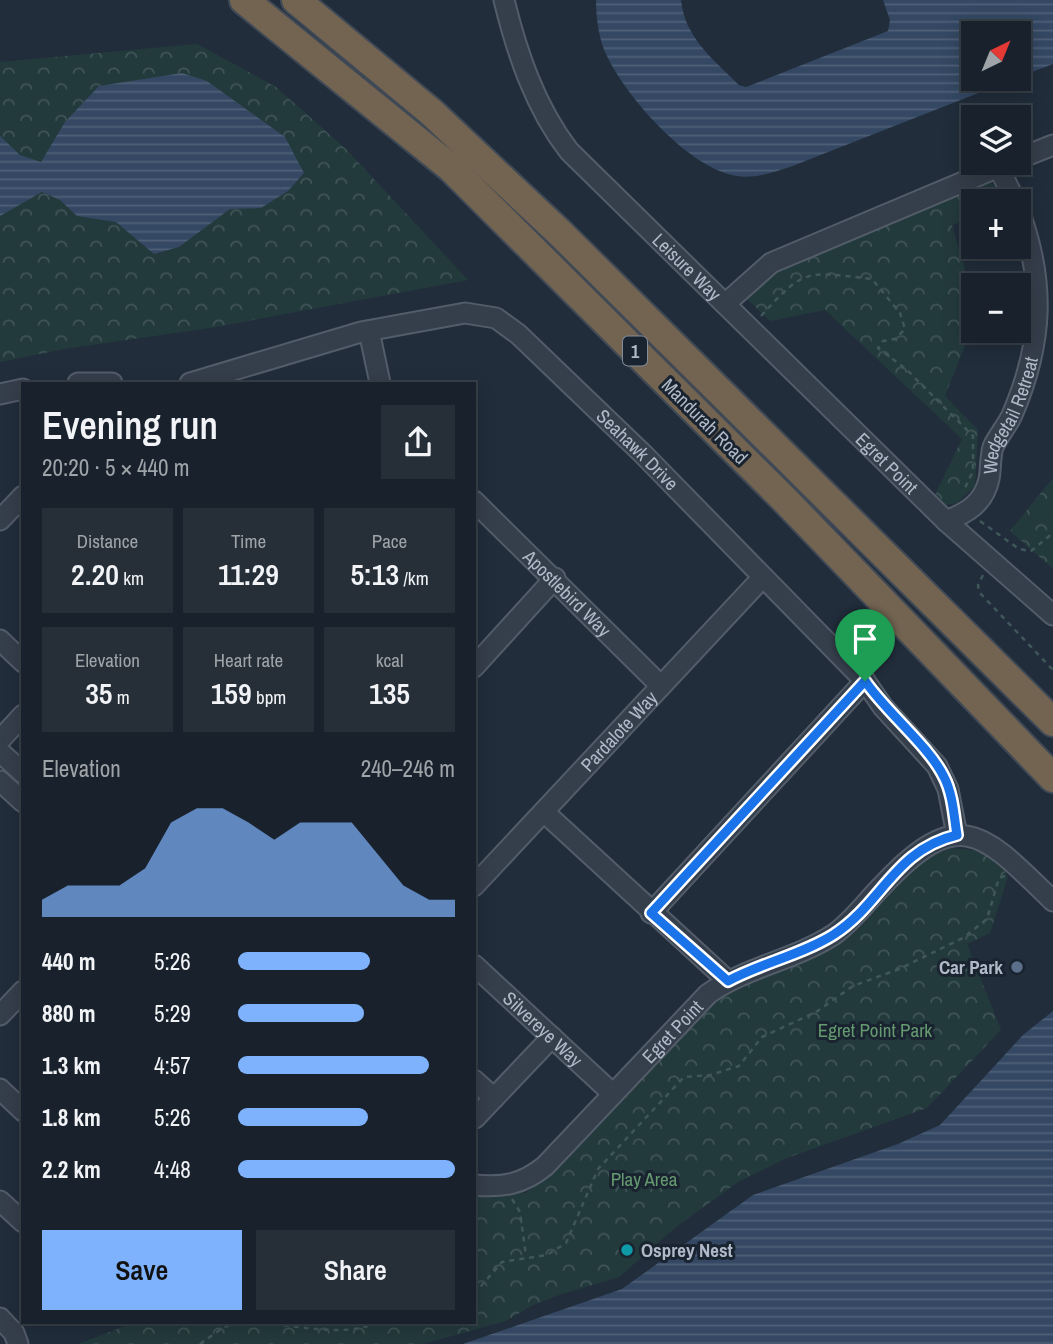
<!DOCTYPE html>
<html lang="en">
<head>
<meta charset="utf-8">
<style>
	body { margin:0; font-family:"Archivo Narrow",sans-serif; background:#262f38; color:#f1f3f6; height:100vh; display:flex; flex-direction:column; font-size:26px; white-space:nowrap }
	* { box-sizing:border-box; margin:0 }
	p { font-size:23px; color:#9fa4a9 }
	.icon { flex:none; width:38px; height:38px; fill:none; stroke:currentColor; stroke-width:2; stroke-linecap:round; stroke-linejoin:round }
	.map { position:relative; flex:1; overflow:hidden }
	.details { position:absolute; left:21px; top:382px; width:455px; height:942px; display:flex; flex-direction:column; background:#19222c; border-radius:0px; box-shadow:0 4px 18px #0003,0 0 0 2px #373f48 }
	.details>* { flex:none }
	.needle { width:46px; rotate:43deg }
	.fabs { position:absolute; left:961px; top:21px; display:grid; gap:14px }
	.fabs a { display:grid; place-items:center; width:70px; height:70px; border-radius:0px; background:#19222c; box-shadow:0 4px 18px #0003,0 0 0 2px #373f48; font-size:35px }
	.pin { position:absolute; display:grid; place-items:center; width:60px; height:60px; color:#fff; margin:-72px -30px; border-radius:50% 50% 50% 0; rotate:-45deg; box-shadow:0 0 7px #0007 }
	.pin .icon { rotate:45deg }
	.round { display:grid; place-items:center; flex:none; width:74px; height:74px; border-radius:0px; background:#262f38 }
	.headline { display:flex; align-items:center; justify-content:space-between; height:119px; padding:0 21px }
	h1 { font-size:38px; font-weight:600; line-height:52px }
	.figures { display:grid; grid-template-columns:repeat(3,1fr); gap:10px; height:119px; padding:7px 21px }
	.figures div { display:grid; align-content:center; border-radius:0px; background:#262f38; text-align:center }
	.figures b { font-size:30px; font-weight:600 }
	.figures small { font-size:19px; font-weight:400 }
	.figures p { font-size:19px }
	.chart { height:196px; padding:14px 21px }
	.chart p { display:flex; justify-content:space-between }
	.chart svg { width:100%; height:126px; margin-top:7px; fill:#7fb2fd; opacity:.7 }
	.cta { display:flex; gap:14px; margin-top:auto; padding:14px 21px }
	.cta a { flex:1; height:80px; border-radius:0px; background:#7fb2fd; color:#111; font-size:28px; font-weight:600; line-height:80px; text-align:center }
	.cta a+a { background:#262f38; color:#f1f3f6 }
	ul { padding:0 21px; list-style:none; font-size:23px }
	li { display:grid; grid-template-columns:112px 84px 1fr; align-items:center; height:52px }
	li i { height:18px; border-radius:9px; background:#7fb2fd }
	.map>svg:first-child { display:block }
	.forest { fill:url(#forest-crowns) }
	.water { fill:url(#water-rules) }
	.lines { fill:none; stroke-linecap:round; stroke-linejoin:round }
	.minor-casing { stroke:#535c69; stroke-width:23 }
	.highway-casing { stroke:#404956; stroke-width:32 }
	.path { stroke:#40575a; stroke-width:2.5; stroke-dasharray:5 5; stroke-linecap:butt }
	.minor { stroke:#353e4b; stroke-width:19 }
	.highway { stroke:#726451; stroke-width:28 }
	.route-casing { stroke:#fff; stroke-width:14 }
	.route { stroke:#1a73e8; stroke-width:9 }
	.service-dot { fill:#5c6f8a; stroke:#1a2430; stroke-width:2.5 }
	.culture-dot { fill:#0f9aa8; stroke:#1a2430; stroke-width:2.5 }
	.labels { text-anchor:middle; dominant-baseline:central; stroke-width:6; stroke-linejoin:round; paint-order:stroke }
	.shield { fill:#1a2430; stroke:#838c9a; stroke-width:2 }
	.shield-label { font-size:18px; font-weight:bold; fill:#b0b9c7 }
	.street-label { font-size:19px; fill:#b0b9c7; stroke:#1a2430 }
	.poi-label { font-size:19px; font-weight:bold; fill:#b0b9c7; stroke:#1a2430; text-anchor:end }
	.park-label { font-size:19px; fill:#659a70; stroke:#1a2430 }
</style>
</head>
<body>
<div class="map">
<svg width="1053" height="1344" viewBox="0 0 1053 1344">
	<defs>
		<pattern id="forest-crowns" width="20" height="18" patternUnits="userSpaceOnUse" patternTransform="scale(1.75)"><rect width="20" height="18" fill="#233a3c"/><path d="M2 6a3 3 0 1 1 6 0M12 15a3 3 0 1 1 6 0" fill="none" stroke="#405457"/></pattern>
		<pattern id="water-rules" width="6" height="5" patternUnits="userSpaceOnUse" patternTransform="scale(1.75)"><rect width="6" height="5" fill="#344863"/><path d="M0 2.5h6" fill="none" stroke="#4f6078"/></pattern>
	</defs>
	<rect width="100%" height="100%" fill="#212d3b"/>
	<g class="forest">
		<path d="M197 44 276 87 347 150 468 280 210 328 64 349 0 362V62Z"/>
		<path d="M991 180 1001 201H973V218L952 225 971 291 970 333 945 396 978 430 975 486 957 503 945 505 934 497 962 439 825 310 770 321 745 297 772 272Z"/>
		<path d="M1053 478V569L1010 531Z"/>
		<path d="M952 848C976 850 997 853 1008 877L990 933 967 944 1001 1030 927 1108 787 1158 738 1182 676 1227 619 1277 559 1295 531 1306 506 1321 423 1344H78L138 1321H474V1193H525L541 1182 702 1009C711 1003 719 996 728 990 761 971 801 966 834 948 883 920 894 865 952 848Z"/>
	</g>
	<g class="water">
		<path d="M596 0H681C685 38 713 59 739 85L746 87 888 31 890 20 883 0H1053V64L1019 77 1018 33H973V79H1014L790 167C774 172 754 179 737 176 690 169 628 99 608 58 599 42 596 18 596 0Z"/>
		<path d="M182 73 207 81 285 137 304 173 288 191 261 208 230 209 179 247 154 254 116 222 77 216 60 200 42 192 0 216V136L20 155 41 162 65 122 99 86Z"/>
		<path d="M1053 1011V1344H463L622 1289 753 1195 898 1144 940 1125 1023 1035Z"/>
	</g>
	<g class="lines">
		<g class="minor-casing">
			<g id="minor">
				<path id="s1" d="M504 0C517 53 535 107 569 151L946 521 1053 615"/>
				<path d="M1018 159 1053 145"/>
				<path d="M998 166 1015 201"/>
				<path d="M725 304 771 263 1008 163"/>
				<path d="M369 331 380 383"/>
				<path d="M78 383H112"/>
				<path id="s2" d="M190 383 361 332 465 313 496 318 518 334 643 454 865 681 883 707 937 766 948 789 957 835"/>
				<path d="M0 394 23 389"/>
				<path id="s3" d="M474 501 661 686"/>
				<path d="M0 520 23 496"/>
				<path id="s4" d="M946 521C967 513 984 503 989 479 991 469 990 457 993 447 998 436 1007 426 1012 415 1043 343 1046 282 1018 208"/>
				<path d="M0 640 23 662"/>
				<path d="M474 667 555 578"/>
				<path d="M0 740 23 715"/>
				<path d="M0 752 23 773"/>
				<path d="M0 781 23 802"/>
				<path d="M544 812 728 981"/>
				<path id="s5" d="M474 886 763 577"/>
				<path d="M651 913 865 681"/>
				<path id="s6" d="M474 965 613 1094"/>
				<path d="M0 1015 23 991"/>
				<path d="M474 1080 494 1098"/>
				<path d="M0 1089 23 1111"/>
				<path d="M475 1118 552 1037"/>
				<path id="s7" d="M474 1185C503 1188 523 1184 545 1166L708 994C746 967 794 960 833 935 852 922 866 902 882 886 960 802 984 834 1053 901"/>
				<path d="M0 1201 23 1222"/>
				<path d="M0 1318 14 1333 18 1344"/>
			</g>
		</g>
		<g class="highway-casing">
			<g id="highway">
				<path d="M244 0 451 168 786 501 1053 778"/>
				<path d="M296 0 431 112 561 234 1053 722"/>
			</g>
		</g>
		<g class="path">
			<path d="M761 316C806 266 807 272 872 279L900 313 905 329 895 339 883 341 878 348 906 369 973 436V471L963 492"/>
			<path d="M980 521 1019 549 1031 551 1053 533"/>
			<path d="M983 575 978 585 979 592 1053 670"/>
			<path d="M512 1199 520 1212 526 1256"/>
			<path d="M474 1294 502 1262 547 1255 566 1243 598 1169 684 1077 710 1075 739 1066 762 1037 816 1012 853 986 899 969 963 938 987 919 999 878 1005 876"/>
			<path d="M200 1344 224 1327 236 1323C285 1319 335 1342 383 1321"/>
		</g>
		<use href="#minor" class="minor"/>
		<use href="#highway" class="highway"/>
	</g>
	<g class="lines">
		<g class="route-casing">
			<path id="route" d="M865 681C887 713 929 746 944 777 953 794 954 817 957 835 894 850 882 904 833 935 801 955 761 963 728 981L651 913Z"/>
		</g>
		<use href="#route" class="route"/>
	</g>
	<circle class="service-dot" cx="1017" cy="967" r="7"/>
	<circle class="culture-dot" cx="627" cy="1250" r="7"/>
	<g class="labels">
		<rect class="shield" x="623" y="336.5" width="24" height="29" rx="5"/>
		<g class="shield-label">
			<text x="635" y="351">1</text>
		</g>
		<g class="street-label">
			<text stroke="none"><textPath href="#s1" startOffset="331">Leisure Way</textPath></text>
			<text stroke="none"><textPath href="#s4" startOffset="131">Wedgetail Retreat</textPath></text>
			<text transform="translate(705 421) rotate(45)">Mandurah Road</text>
			<text stroke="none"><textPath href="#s2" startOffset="509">Seahawk Drive</textPath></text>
			<text stroke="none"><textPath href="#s1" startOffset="611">Egret Point</textPath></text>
			<text stroke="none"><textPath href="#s3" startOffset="131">Apostlebird Way</textPath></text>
			<text stroke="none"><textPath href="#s5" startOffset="212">Pardalote Way</textPath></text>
			<text stroke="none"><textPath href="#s6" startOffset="94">Silvereye Way</textPath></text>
			<text stroke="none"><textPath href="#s7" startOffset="261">Egret Point</textPath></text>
		</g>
		<g class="poi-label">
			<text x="1003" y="967">Car Park</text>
			<text x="641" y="1250" text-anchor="start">Osprey Nest</text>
		</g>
		<g class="park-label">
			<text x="875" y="1030">Egret Point Park</text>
			<text x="644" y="1179">Play Area</text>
		</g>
	</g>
</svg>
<div class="fabs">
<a><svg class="needle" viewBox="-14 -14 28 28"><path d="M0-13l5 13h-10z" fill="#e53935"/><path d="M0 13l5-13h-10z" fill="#9fa4a9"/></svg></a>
<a><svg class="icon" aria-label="layers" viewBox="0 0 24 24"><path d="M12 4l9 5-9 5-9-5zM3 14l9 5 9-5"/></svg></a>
<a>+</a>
<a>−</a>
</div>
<div class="pin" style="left:865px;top:681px;background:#1e9e55"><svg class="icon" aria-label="arrive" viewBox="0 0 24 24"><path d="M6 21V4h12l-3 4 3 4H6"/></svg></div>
<section class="details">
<div class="headline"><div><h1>Evening run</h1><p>20:20 · 5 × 440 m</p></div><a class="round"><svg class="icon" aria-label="share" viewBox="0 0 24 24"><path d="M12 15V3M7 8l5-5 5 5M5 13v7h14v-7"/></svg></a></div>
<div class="figures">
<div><p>Distance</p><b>2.20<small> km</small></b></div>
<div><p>Time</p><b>11:29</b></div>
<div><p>Pace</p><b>5:13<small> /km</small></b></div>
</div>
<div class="figures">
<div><p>Elevation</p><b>35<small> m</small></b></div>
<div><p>Heart rate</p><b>159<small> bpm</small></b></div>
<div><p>kcal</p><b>135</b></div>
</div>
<div class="chart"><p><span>Elevation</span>240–246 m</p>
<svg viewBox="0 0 160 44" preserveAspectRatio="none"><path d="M0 44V38L10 33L20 33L30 33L40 27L50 11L60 6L70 6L80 11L90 17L100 11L110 11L120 11L130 22L140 33L150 38L160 38V44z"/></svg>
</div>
<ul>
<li><b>440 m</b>5:26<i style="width:61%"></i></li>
<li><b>880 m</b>5:29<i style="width:58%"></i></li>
<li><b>1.3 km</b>4:57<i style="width:88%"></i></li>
<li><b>1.8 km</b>5:26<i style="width:60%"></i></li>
<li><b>2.2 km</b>4:48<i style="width:100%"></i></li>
</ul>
<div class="cta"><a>Save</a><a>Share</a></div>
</section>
</div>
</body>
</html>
